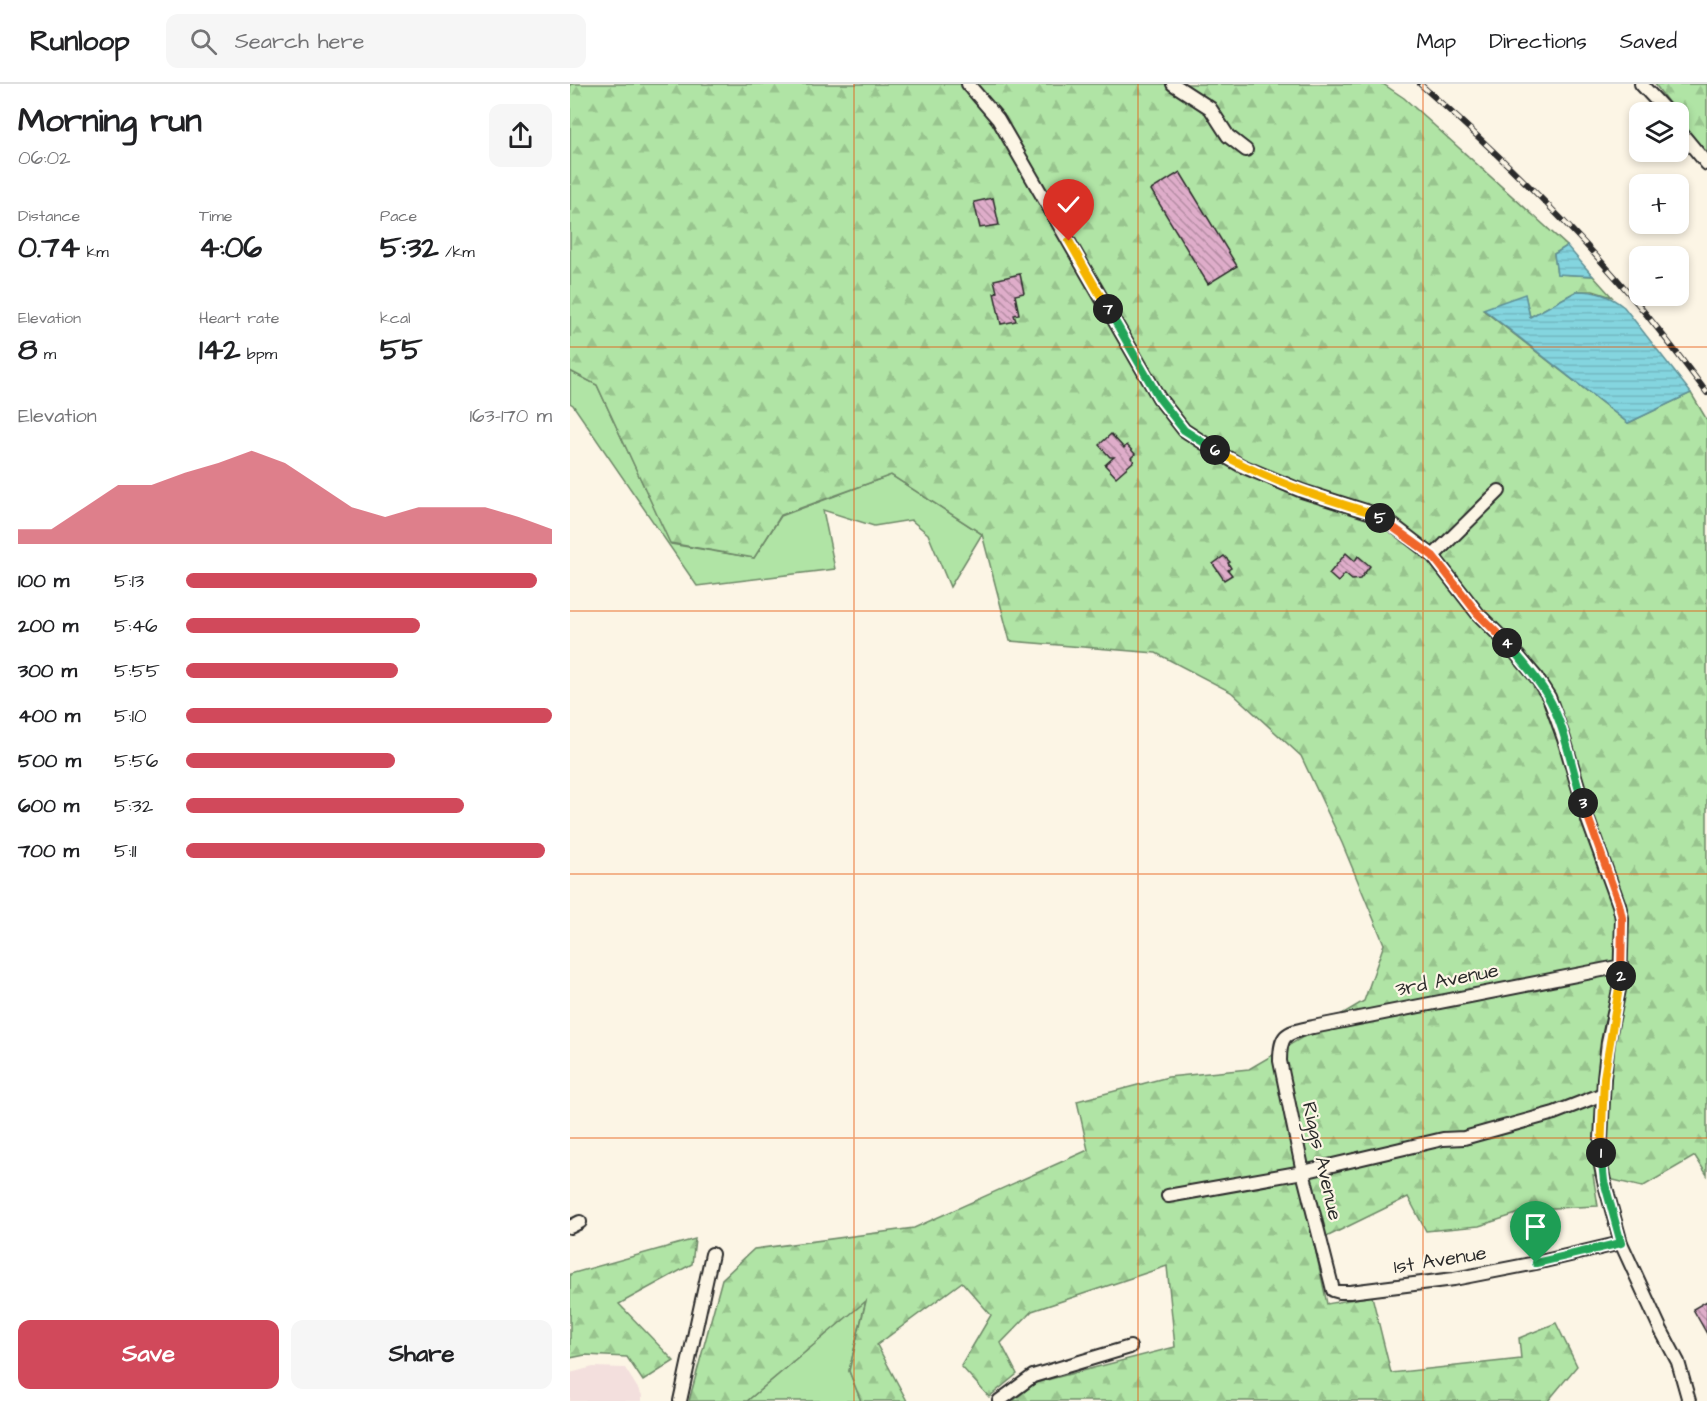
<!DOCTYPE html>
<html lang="en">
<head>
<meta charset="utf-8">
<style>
	body { margin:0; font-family:"Architects Daughter",sans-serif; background:#f6f6f6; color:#202124; height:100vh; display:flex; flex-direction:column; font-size:22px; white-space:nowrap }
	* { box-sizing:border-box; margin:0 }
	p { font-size:20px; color:#757577 }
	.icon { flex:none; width:33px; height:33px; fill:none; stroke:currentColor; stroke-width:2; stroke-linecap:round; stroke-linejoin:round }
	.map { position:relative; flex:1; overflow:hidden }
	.sheet { display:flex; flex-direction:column; background:#fff; width:570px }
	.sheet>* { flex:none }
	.controls { position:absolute; left:1059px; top:18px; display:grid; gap:12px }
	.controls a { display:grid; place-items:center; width:60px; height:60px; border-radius:12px; background:#fff; box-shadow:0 3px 9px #0003; font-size:30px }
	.pin { position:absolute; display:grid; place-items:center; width:51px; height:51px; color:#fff; margin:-62px -26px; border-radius:50% 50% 50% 0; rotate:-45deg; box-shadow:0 0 6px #0007 }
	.pin .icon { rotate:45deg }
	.km { position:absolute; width:30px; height:30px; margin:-15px; border-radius:50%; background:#222; color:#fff; font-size:16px; line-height:30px; text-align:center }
	.round { display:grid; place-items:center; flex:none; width:63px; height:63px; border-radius:12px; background:#f6f6f6 }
	.headline { display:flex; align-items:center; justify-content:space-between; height:102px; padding:0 18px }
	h1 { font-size:33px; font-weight:700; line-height:45px }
	.figures { display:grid; grid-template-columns:repeat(3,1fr); gap:9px; height:102px; padding:6px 18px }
	.figures div { display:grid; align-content:center }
	.figures b { font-size:30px; font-weight:700 }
	.figures small { font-size:16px; font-weight:400 }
	.figures p { font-size:16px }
	.chart { height:168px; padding:12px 18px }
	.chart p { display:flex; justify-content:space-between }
	.chart svg { width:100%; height:108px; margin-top:6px; fill:#d1495b; opacity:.7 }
	.primary-button { display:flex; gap:12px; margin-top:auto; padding:12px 18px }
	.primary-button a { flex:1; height:69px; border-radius:12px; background:#d1495b; color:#fff; font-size:24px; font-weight:700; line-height:69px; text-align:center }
	.primary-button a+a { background:#f6f6f6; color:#202124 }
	ul { padding:0 18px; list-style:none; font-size:20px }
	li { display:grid; grid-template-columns:96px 72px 1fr; align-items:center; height:45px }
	li i { height:15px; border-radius:8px; background:#d1495b }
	header { display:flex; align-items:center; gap:36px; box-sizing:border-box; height:84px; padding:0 30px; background:#fff; border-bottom:2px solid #e0e0e0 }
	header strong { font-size:28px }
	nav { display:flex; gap:33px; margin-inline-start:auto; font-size:21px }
	.search { width:420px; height:54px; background:#f6f6f6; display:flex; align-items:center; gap:15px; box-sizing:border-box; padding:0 21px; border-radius:12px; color:#757577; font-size:22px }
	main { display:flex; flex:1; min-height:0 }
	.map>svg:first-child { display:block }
	.built { fill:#f3dfdd }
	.grass { fill:#b0e4a5; stroke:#6e8868; stroke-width:1.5 }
	.forest { fill:url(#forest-firs); stroke:#6e8868; stroke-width:1.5 }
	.water { fill:url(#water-rules); stroke:#609197; stroke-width:1.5 }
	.building { fill:url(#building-back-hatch); stroke:#2b2b2b; stroke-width:1.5 }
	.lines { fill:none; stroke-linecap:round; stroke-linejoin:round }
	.minor-casing { stroke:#2b2b2b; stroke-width:16 }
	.minor { stroke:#fcf5e5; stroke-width:12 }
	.rail-casing { stroke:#2b2b2b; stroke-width:6 }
	.rail { stroke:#fcf5e5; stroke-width:4; stroke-dasharray:11; stroke-linecap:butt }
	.split-1-casing { stroke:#fff; stroke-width:12 }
	.split-2-casing { stroke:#fff; stroke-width:12 }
	.split-3-casing { stroke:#fff; stroke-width:12 }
	.split-4-casing { stroke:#fff; stroke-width:12 }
	.split-5-casing { stroke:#fff; stroke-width:12 }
	.split-6-casing { stroke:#fff; stroke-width:12 }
	.split-7-casing { stroke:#fff; stroke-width:12 }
	.split-8-casing { stroke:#fff; stroke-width:12 }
	.split-1 { stroke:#22a559; stroke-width:8 }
	.split-2 { stroke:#f5b400; stroke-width:8 }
	.split-3 { stroke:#f0652b; stroke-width:8 }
	.split-4 { stroke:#22a559; stroke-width:8 }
	.split-5 { stroke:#f0652b; stroke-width:8 }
	.split-6 { stroke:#f5b400; stroke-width:8 }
	.split-7 { stroke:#22a559; stroke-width:8 }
	.split-8 { stroke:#f5b400; stroke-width:8 }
	.grid { fill:none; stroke:#e8590c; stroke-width:1.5; stroke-opacity:0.55 }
	.labels { text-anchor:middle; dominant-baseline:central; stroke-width:4.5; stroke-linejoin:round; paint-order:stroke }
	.street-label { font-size:20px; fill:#2b2b2b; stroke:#fcf5e5 }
</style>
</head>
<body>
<header>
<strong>Runloop</strong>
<div class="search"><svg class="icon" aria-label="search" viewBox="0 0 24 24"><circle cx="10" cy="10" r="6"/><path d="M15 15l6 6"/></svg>Search here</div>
<nav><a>Map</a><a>Directions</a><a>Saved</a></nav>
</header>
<main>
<section class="sheet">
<div class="headline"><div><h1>Morning run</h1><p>06:02</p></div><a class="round"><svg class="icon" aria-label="share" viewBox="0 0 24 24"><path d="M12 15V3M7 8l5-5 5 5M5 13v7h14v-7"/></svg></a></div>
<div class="figures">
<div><p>Distance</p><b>0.74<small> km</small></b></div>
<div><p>Time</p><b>4:06</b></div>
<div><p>Pace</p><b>5:32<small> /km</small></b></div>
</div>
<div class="figures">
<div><p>Elevation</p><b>8<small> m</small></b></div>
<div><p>Heart rate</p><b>142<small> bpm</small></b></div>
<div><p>kcal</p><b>55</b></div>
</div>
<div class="chart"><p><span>Elevation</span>163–170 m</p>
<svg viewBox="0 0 160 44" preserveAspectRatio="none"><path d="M0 44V38L10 38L20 29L30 20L40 20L50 15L60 11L70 6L80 11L90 20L100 29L110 33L120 29L130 29L140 29L150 33L160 38V44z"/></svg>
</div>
<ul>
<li><b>100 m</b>5:13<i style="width:96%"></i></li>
<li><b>200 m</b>5:46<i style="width:64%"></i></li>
<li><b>300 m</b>5:55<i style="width:58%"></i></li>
<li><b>400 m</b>5:10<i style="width:100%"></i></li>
<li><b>500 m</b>5:56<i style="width:57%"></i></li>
<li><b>600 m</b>5:32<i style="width:76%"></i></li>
<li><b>700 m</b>5:11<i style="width:98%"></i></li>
</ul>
<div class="primary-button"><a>Save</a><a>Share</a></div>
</section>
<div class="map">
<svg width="1137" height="1317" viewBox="0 0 1137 1317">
	<defs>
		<pattern id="forest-firs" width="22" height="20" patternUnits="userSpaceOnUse" patternTransform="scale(1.5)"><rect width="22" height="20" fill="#b0e4a5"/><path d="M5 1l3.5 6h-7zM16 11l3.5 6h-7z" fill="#98c48e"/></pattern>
		<pattern id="water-rules" width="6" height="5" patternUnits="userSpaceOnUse" patternTransform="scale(1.5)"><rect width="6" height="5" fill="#84d5df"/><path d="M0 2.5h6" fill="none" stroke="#72b7c0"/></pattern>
		<pattern id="building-back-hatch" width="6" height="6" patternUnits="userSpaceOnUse" patternTransform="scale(1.5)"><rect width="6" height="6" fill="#dfadca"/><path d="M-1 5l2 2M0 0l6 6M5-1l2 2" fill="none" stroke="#b58da4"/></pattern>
	</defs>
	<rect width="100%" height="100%" fill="#fcf5e5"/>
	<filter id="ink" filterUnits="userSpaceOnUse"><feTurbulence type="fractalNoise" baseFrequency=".0167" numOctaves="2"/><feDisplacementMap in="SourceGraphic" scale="12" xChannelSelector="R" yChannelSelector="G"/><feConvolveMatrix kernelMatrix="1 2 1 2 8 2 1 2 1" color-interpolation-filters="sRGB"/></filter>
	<g filter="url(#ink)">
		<path class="built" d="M23 1283 55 1284 72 1311V1317H0V1289Z"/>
		<g class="grass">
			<path d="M0 287 27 301 101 460 184 474 211 432 321 391 412 450 380 503 358 450 341 436 304 442 253 426 265 485 127 502 3 321 0 319Z"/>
			<path d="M296 1216 279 1287 291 1317H177Z"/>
		</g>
		<g class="forest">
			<path d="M0 0H813L834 14 997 162 984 170 987 190 1023 192 1042 213 1023 207H1007L960 233 955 211 913 226 1058 339 1121 309 1137 336V1091L1125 1072 1072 1103 1023 1091 1028 1122 962 1125 909 1142 856 1147 838 1113 744 1159 757 1220 802 1212 821 1289 951 1275 949 1254 986 1239 1007 1282 978 1317H443L465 1299 605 1263 597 1182 462 1227 431 1259 447 1290 419 1313 391 1282 421 1231 392 1198 307 1261 337 1317H291L279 1287 296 1217 177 1317H119L152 1195 184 1165 344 1144 518 1066 507 1017 598 993 679 985 794 917 814 860 772 759 731 672 661 608 586 569 440 557 412 450 321 391 211 431 184 474 100 459 27 301 0 287Z"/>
			<path d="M1085 0H1137V74L1109 34 1108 28H1105Z"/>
			<path d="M125 1155 122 1180 49 1220 104 1277 73 1297 57 1273 15 1271 0 1274V1190Z"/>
		</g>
		<g class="water">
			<path d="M997 162 1023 192 987 190 984 170Z"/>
			<path d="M1007 207C1026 207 1039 211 1054 223L1121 309 1058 339 913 225 955 210 960 233Z"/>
		</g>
		<g class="building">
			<path d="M610 88 667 182 638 200 581 106Z"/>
			<path d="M423 114 429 141 410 144 404 118Z"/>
			<path d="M450 190 454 209 445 211 449 230 444 231 446 237 431 240 424 209 427 208 424 196Z"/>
			<path d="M541 350 554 364 557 361 565 370 561 374 564 377 546 393 535 381 544 373H540L529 361Z"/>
			<path d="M776 469 785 477 788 472 800 482 790 495 782 496 775 490 768 498 759 490Z"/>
			<path d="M654 472 660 478 658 479 661 484 658 486 662 491 654 496 643 480Z"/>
			<path d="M1137 1217V1250L1123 1225Z"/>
		</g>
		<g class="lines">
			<g class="minor-casing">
				<g id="minor">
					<path d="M398 0 428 35 589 314 614 346 651 370 672 382 732 407 802 429 823 441 863 472 908 530 937 559 966 593 979 613 994 655 1018 736 1049 821 1052 834 1050 901 1038 958 1034 994 1030 1077 1034 1097 1051 1159 1091 1246 1108 1278 1119 1317"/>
					<path d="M603 0 640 24 658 52 676 66"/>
					<path d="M1071 0 1097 28"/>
					<path d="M1108 45 1137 80"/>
					<path d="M863 472 929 407"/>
					<path d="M598 1112 733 1088 873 1055 894 1054 984 1029 1033 1010"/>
					<path d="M0 1143 10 1138"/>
					<path d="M1051 1159 966 1179 884 1195 780 1208H770L763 1206 733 1088 710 977C710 948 717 949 743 943L1052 882"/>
					<path d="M110 1317 142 1170"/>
					<path d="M429 1317 463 1292 560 1263"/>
				</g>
			</g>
			<use href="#minor" class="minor"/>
			<g class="rail-casing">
				<path id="rail" d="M850 0C919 61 985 125 1046 194 1078 231 1108 270 1137 309"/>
			</g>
			<use href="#rail" class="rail"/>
		</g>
	</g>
	<g class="lines" filter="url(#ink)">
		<g class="split-1-casing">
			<path id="split-1" d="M966 1179 1051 1159 1034 1097 1031 1069"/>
		</g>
		<g class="split-2-casing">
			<path id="split-2" d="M1031 1069 1034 994 1051 892"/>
		</g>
		<g class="split-3-casing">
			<path id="split-3" d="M1013 719 1049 820 1052 834 1051 892"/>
		</g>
		<g class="split-4-casing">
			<path id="split-4" d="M937 559C951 576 966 592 977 611 996 643 1001 684 1013 719"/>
		</g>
		<g class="split-5-casing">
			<path id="split-5" d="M810 434 863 472 908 530 937 559"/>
		</g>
		<g class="split-6-casing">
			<path id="split-6" d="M645 366C694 395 748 413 802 429L810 434"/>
		</g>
		<g class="split-7-casing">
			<path id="split-7" d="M538 225 589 314 614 346 645 366"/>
		</g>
		<g class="split-8-casing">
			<path id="split-8" d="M499 157 538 225"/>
		</g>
		<use href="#split-1" class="split-1"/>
		<use href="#split-2" class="split-2"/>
		<use href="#split-3" class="split-3"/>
		<use href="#split-4" class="split-4"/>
		<use href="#split-5" class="split-5"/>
		<use href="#split-6" class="split-6"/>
		<use href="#split-7" class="split-7"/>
		<use href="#split-8" class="split-8"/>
	</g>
	<path class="grid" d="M284 0V1317M568 0V1317M853 0V1317M0 263H1137M0 527H1137M0 790H1137M0 1054H1137"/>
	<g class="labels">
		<g class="street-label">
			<text transform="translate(877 896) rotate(-11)">3rd Avenue</text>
			<text transform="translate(752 1077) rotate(77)">Riggs Avenue</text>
			<text transform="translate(870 1176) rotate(-9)">1st Avenue</text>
		</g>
	</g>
</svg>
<div class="controls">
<a><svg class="icon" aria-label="layers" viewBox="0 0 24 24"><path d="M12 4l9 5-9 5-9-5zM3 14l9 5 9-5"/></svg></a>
<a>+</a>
<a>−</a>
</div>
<div class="pin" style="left:966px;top:1179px;background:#1e9e55"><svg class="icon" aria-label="arrive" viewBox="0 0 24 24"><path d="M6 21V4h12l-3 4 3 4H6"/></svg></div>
<div class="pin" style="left:499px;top:157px;background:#d93025"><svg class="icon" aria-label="check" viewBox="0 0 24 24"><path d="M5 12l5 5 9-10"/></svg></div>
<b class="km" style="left:1031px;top:1069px">1</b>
<b class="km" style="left:1051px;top:892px">2</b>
<b class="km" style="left:1013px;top:719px">3</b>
<b class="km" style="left:937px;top:559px">4</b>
<b class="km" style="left:810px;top:434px">5</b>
<b class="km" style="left:645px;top:366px">6</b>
<b class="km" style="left:538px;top:225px">7</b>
</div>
</main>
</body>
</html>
